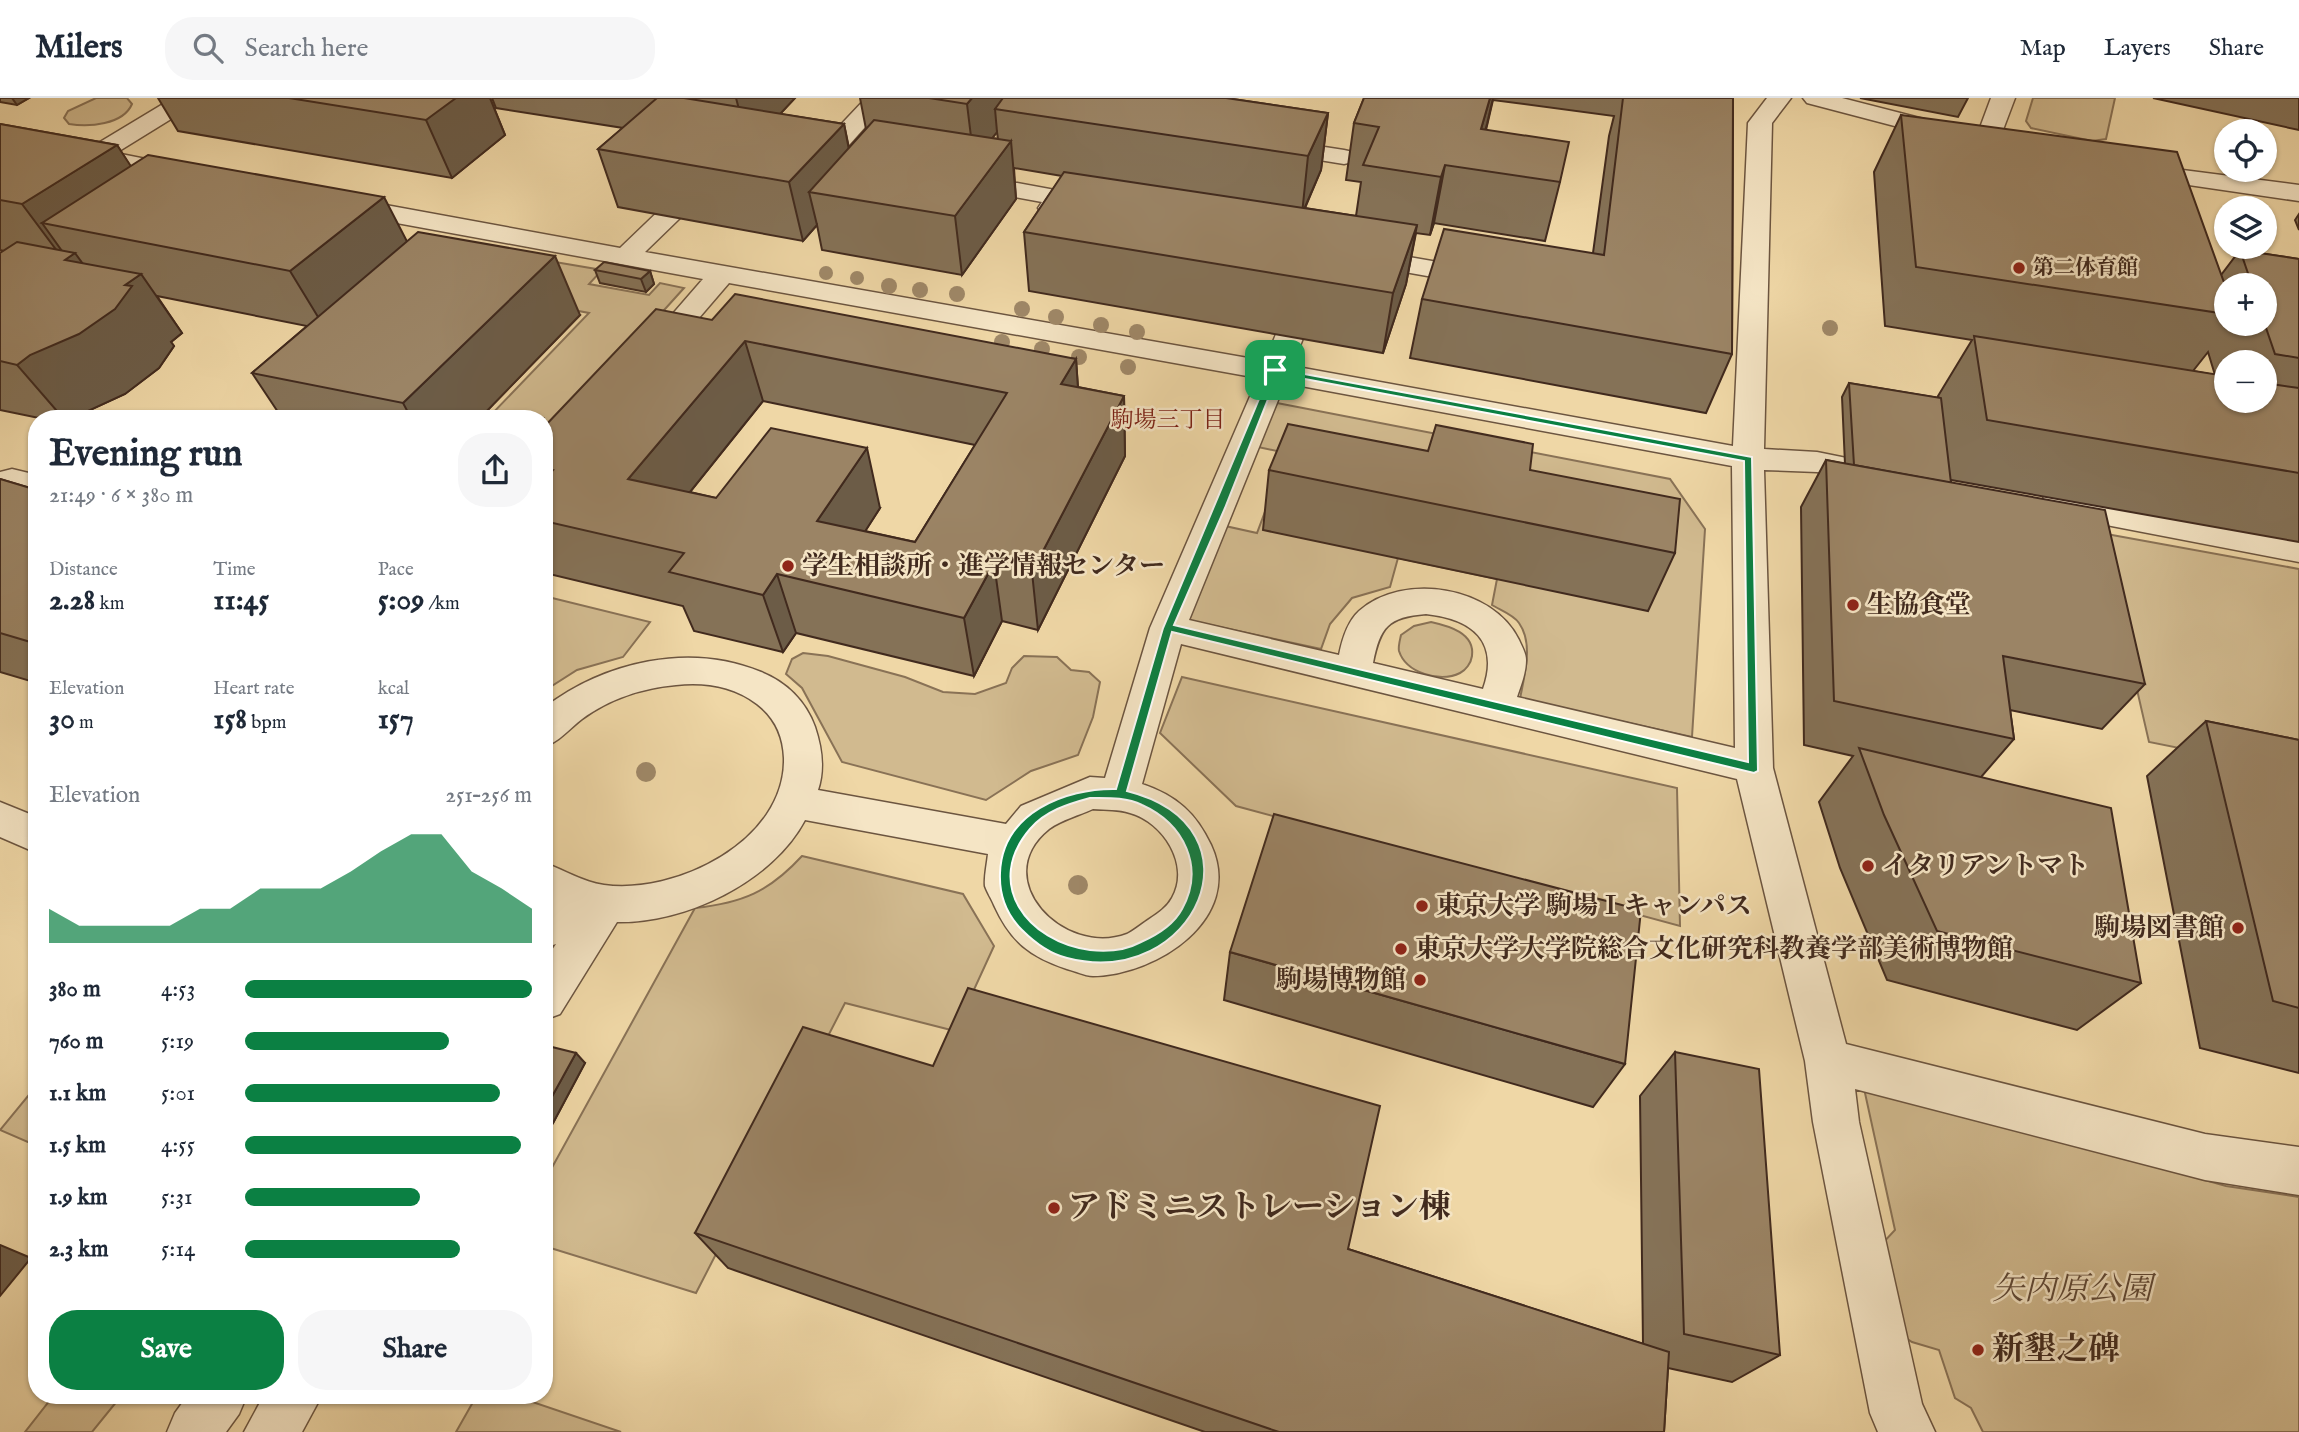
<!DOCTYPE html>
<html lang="en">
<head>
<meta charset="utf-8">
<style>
	body { margin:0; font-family:"IM FELL English","Noto Serif JP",serif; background:#f6f6f7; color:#1f2937; height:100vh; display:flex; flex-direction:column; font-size:26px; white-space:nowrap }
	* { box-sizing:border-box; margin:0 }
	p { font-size:23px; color:#747a83 }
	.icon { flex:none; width:38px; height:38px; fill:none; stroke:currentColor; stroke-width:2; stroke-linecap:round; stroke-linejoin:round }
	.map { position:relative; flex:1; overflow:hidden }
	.drawer { position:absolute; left:28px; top:312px; width:525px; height:994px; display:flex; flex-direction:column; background:#fff; border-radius:28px; box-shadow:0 2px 5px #0004 }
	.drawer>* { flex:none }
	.controls { position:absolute; left:2214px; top:21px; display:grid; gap:14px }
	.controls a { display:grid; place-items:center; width:63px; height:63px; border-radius:50%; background:#fff; box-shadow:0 2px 5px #0004; font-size:35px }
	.pin { position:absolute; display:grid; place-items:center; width:60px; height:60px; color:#fff; margin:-30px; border-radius:14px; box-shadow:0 4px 10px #0006 }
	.round { display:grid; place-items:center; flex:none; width:74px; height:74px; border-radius:28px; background:#f6f6f7 }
	.overview { display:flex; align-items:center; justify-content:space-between; height:119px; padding:0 21px }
	h1 { font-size:38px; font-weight:700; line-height:52px }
	.metrics { display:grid; grid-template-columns:repeat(3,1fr); gap:10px; height:119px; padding:7px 21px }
	.metrics div { display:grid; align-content:center }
	.metrics b { font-size:30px; font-weight:700 }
	.metrics small { font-size:19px; font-weight:400 }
	.metrics p { font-size:19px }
	.chart { height:196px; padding:14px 21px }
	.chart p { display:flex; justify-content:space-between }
	.chart svg { width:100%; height:126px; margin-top:7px; fill:#0b8043; opacity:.7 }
	.primary-button { display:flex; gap:14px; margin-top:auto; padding:14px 21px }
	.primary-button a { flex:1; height:80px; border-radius:28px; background:#0b8043; color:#fff; font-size:28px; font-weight:700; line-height:80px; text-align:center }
	.primary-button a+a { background:#f6f6f7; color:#1f2937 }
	ul { padding:0 21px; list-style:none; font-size:23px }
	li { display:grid; grid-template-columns:112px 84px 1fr; align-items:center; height:52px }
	li i { height:18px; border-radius:9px; background:#0b8043 }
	header { display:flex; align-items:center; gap:42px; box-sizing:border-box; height:98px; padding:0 35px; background:#fff; border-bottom:2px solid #e0e1e3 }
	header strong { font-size:33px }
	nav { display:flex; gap:38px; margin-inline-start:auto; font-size:24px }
	.search { width:490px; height:63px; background:#f6f6f7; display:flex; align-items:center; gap:18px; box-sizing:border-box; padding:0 24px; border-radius:28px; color:#747a83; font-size:26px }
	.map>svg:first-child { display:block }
	.green { fill:#d1ba8f; stroke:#897256; stroke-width:2 }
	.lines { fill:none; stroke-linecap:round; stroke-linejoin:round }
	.minor-casing { stroke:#6c5540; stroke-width:3 }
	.minor { fill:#f5e5c5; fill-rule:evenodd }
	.tree { fill:#9f8868 }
	.wall { fill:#857257; stroke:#412a1e; stroke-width:2; fill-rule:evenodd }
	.shaded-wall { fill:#6c5c47; stroke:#412a1e; stroke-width:2 }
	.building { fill:#9b8465; stroke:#412a1e; stroke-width:2; fill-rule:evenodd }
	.route { fill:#0b8043; stroke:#fff; stroke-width:2; fill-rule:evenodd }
	.poi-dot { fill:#8f2418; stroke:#f5e5c5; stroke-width:2.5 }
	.labels { text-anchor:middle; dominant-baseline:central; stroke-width:5; stroke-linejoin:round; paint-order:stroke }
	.far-poi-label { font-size:21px; font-weight:bold; fill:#412a1e; stroke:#f5e5c5; text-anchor:start }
	.far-neighbourhood-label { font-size:23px; fill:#7a1f14; stroke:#f5e5c5 }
	.poi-label { font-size:26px; font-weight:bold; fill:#412a1e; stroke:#f5e5c5; text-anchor:start }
	.near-poi-label { font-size:32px; font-weight:bold; fill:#412a1e; stroke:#f5e5c5; text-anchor:start }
	.near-park-label { font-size:32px; font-style:italic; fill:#5e4735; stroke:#f5e5c5 }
</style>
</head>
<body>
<header>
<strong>Milers</strong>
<div class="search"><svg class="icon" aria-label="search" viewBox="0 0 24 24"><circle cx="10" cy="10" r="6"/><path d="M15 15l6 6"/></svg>Search here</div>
<nav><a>Map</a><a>Layers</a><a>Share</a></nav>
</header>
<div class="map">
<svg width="2299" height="1334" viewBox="0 0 2299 1334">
	<rect width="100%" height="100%" fill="#efd7a6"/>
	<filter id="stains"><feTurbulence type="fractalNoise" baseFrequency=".00286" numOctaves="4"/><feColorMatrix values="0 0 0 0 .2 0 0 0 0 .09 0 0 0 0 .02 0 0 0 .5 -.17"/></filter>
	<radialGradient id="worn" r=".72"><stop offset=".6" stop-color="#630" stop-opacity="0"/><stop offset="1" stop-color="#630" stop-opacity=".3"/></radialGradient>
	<g class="green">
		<path d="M96 0H127L132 6C123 27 89 29 69 26L64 20 68 13Z"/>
		<path d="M2033 0H2115L2106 41 2092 43 2031 30 2026 23Z"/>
		<path d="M490 153 602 172 589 186 649 197 660 185 684 190 544 345V320H488L589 215 450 189Z"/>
		<path d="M1277 305 1670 381 1705 431 1692 639 1520 601C1524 578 1534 546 1519 525 1514 517 1500 512 1492 507L1497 481 1398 460 1390 489 1352 500 1330 526 1321 551 1187 522 1225 428 1257 435 1278 379 1301 358 1258 349Z"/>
		<path d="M2101 435 2299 471V674L2149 644Z"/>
		<path d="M544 498 650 524 623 559 577 572 544 593Z"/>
		<path d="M1431 524C1449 528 1475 535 1472 558 1471 565 1466 572 1460 575 1440 585 1406 575 1399 553 1398 548 1400 542 1401 537L1414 528Z"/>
		<path d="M803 555 828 558 905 579 943 594 975 596 1006 585 1012 570 1024 558 1057 559 1071 572 1089 574 1100 584 1093 619 1078 657 1031 673 986 702 842 664 802 590 786 576 792 561Z"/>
		<path d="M1182 579 1677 690 1680 828 1236 708 1160 635Z"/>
		<path d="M802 758 963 796 994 848 955 933 845 905 696 1195 544 1148V1084L695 810C742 805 769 794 802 758Z"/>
		<path d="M1863 986 2226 1088 2299 1099V1334H1983L1971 1310 1955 1300 1939 1252 1912 1244 1856 1207 1866 1163 1895 1132Z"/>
		<path d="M37 987V1048L0 1032Z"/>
		<path d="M54 1297H122L92 1334H25Z"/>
		<path d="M477 1297H512L621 1334H456Z"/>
	</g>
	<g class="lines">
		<g class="minor-casing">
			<g id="minor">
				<path d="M173 0H201L197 5 116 55 196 71 199 76 196 81 187 83 0 48V34L90 50Z"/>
				<path d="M866 0H891L841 56 850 58 853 63 850 68 841 70 814 65 811 60 814 55Z"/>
				<path d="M1767 0H1791L1772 25 1764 351 1817 354 1886 368 1891 375 1886 382 1875 385 1817 374 1764 372 1773 670 1846 946 2205 1036 2299 1049V1097L2205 1082 1855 991 1859 1024 1922 1306 1935 1334H1878L1870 1315 1813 1024 1805 963 1737 681 1181 546 1142 686C1177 698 1196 715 1211 747 1245 821 1156 877 1093 878 1085 878 1075 873 1067 871 1029 858 1011 844 994 807 992 802 987 794 985 788 984 779 987 766 988 756L805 722C772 784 686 825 617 824L560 916 544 922V864L556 846 544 850V765C565 772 582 784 604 787 676 797 786 743 784 660 783 637 775 620 757 606 733 588 705 584 676 587 643 590 609 601 582 621 569 631 560 643 544 649V610C604 564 689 544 761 574 786 584 806 603 815 629 822 650 825 671 818 692L1006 726 1021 708 1090 679 1105 680 1150 530 1258 280 729 185 662 263 652 266 642 263 637 257 703 181 342 115 333 112 329 107 333 102 342 99 620 150 695 78 704 75 713 78 717 83 713 88 645 154 1265 263 1295 190 1299 184 1309 182 1319 184 1323 190 1292 268 1733 348 1748 25ZM1285 285 1732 368 1735 650 1517 599C1521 587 1526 575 1526 562 1526 555 1522 549 1519 542 1493 488 1403 474 1359 513 1347 524 1342 542 1339 557L1189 522ZM1426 516C1472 521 1500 543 1483 591L1373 565C1380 529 1388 519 1426 516ZM1093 711C1105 712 1119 711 1130 715 1163 724 1191 767 1172 800 1166 811 1155 817 1145 824 1139 828 1133 833 1127 836 1064 860 987 781 1049 731 1061 722 1080 717 1093 711Z"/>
				<path d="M1803 0H1842L1978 35 1991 0H2015L1998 45 1995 50 1986 52 1807 5Z"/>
				<path d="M1273 41 1344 52 1353 54 1356 59 1353 64 1344 66 1264 53 1261 48 1264 43Z"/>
				<path d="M2136 66 2299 87V103L2127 78 2124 73 2127 68Z"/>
				<path d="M962 75 1066 94 1070 99 1067 105 1090 110 1094 115 1090 120C1075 124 1057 119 1042 115L1038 110 1042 104 953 88 949 83 953 78Z"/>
				<path d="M1357 150 1484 172 1494 174 1498 180 1494 186 1484 188 1348 164 1344 158 1348 152Z"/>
				<path d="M12 371 37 377V399L12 393 0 396V374Z"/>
				<path d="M2055 396 2299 440V464L2044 415 2039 407 2044 399Z"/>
				<path d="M0 704 37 719V755L0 739Z"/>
				<path d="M188 1297H247L239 1316 226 1334H167L175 1315Z"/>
				<path d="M264 1297H322L302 1334H244Z"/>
			</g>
		</g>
		<use href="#minor" class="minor"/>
	</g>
	<g class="tree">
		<circle cx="826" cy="175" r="7"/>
		<circle cx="857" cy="180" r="7"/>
		<circle cx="889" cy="188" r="8"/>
		<circle cx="920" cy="192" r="8"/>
		<circle cx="957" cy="196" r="8"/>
		<circle cx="1022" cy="211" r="8"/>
		<circle cx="1056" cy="219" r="8"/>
		<circle cx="1101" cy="227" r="8"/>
		<circle cx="1830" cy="230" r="8"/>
		<circle cx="1137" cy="234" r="8"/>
		<circle cx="1002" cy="244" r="8"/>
		<circle cx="1042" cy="251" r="8"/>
		<circle cx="1079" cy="259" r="8"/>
		<circle cx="1128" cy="269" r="8"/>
		<circle cx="646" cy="674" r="10"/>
		<circle cx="1078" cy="787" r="10"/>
	</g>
	<g class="wall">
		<path d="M0 0H29L17 7 0 4Z"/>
		<path d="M158 0H490L505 37 452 80 178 33Z"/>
		<path d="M492 0H795L780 16 844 26 849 50 866 31 860 0H1226L1328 15 1321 72 1305 110 1356 118 1361 84 1346 82 1354 25 1364 0H1733L1732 256 1706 315 1410 260 1422 201 1593 155 1609 38 1614 18 1493 2 1486 32 1560 84 1545 143 1434 125 1430 137 1416 135 1406 186 1383 255 1029 193 1024 134 1062 78 1014 70 1016 101 962 177 822 152 817 127 803 143 618 109 598 51 623 30 496 10ZM997 34 998 41 992 40Z"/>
		<path d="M1860 0H1968L1958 19Z"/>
		<path d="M2153 0H2299V32Z"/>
		<path d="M1901 17 2221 177 2240 152 2299 161V444L1951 382V385L2145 586 2102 631 2010 612 2014 641 1981 679 2141 885 2077 932 1887 882 1840 770 1819 704 1853 658 1804 647 1801 409 1826 362 1845 366 1842 299 1849 285 1939 300 1938 298 1972 242 1885 228 1874 74ZM2226 187H2264V226H2226ZM2208 254 2215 277 2193 273ZM2226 264H2264V303H2226Z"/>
		<path d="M0 26 117 47 130 68 407 144 580 217 480 320H282L252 275 307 228 157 198 182 235 171 244 174 248 159 270 125 296 79 317 75 320H39L0 312V155L4 153 0 152Z"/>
		<path d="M2299 116V132L2295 122Z"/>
		<path d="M595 172 650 173 654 186 646 194 600 185Z"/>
		<path d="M712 222 1076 261 1078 289 1124 298 1125 358 1038 532 1002 523 974 578 796 535 783 554 694 533 683 508 545 475 544 329ZM763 303 975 347 915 444 865 433 880 410 716 400 690 394Z"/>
		<path d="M1269 372H1530L1675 455 1648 513 1263 432Z"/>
		<path d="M0 381 37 392V585L0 574Z"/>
		<path d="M2206 623 2299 642V975L2200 950 2147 678Z"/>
		<path d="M1230 854 1625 966 1593 1009 1224 902Z"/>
		<path d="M544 947 585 965 553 1025 544 1023Z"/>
		<path d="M1675 954 1780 1257 1732 1284 1668 1270 1664 1334H1205L728 1170 695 1135 933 968 1348 1151 1643 1246 1640 998Z"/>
	</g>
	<g class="shaded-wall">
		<path d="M12 0H29L17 7Z"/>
		<path d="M450 0H490L505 37 452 80 426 22Z"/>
		<path d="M736 0H795L749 49Z"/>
		<path d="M972 0H1024L995 11 997 34 974 63 967 6Z"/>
		<path d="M1490 0H1493L1487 26 1474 71 1481 31Z"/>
		<path d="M1328 15 1321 72 1302 116 1308 58Z"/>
		<path d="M844 26 855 83 809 94 817 127 803 143 789 84Z"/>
		<path d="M1011 43 1016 101 962 177 955 118Z"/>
		<path d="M117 47 155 105 42 125 67 160 75 155 115 210 125 187 141 176 182 235 171 244 174 248 159 270 125 296 79 317 75 320H63L17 267 30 257 66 165 22 106Z"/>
		<path d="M1445 67 1434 125 1430 137 1441 79Z"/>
		<path d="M384 99 414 157 326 232 290 173Z"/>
		<path d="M1417 127 1406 186 1383 255 1393 195Z"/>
		<path d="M555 158 580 217 480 320H411L403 305Z"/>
		<path d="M650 173 654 186 646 194 641 181Z"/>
		<path d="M745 243 763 303 653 440 628 381Z"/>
		<path d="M1076 261 1080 321 1061 286Z"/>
		<path d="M1124 298 1125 358 1038 532 1032 474Z"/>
		<path d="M867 350 880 410 834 482 817 423Z"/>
		<path d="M994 465 1002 523 974 578 964 520Z"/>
		<path d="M777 476 796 535 783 554 763 497Z"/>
		<path d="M576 955 585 965 553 1025 544 1016V1013Z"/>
		<path d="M0 1147 31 1160 0 1198Z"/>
	</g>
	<g class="building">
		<path d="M289 0H456L426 22Z"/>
		<path d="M657 0H684L844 26 789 84 598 51Z"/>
		<path d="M929 0H972L967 6Z"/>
		<path d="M1003 0H1226L1328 15 1308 58 995 11Z"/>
		<path d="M1364 0H1490L1481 31 1569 44 1560 84 1445 67 1441 79 1363 67 1379 29 1354 25Z"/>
		<path d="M1623 0H1733L1732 256 1422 201 1444 131 1604 157Z"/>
		<path d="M1901 17 2177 54 2226 190V216L1916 169Z"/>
		<path d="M874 22 1011 43 955 118 809 94Z"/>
		<path d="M0 26 117 47 22 106 0 102Z"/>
		<path d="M148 57 384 99 290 173 42 125Z"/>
		<path d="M1064 74 1417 127 1393 195 1024 134Z"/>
		<path d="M418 134 555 158 403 305 252 275Z"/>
		<path d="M17 144 75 155 65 162 141 176 125 187 132 188 115 211 79 236 30 257 17 267 0 263V155Z"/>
		<path d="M2240 152 2299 161V260L2275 256 2264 224V187H2252Z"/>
		<path d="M604 164 650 173 641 181 595 172Z"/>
		<path d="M735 196 1076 261 1061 286 1124 298 1032 474 994 465 964 520 777 476 763 497 669 474 684 455 544 423V382L553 372 544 370V329L656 211 712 222ZM745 243 1007 295 915 444 817 423 867 350 771 330 716 400 628 381Z"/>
		<path d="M1974 238 2226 278V303H2264V285L2299 290V375L1987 322Z"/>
		<path d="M1849 285 1941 300 1951 385 1854 367Z"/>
		<path d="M1288 326 1428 353 1436 327 1533 346 1530 372 1680 401 1675 455 1269 372Z"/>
		<path d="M1826 362 2105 412 2145 586 2003 558 2014 641 1834 603Z"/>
		<path d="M0 381 37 392V542L34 545 0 535Z"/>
		<path d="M2206 623 2299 642V910L2273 903Z"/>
		<path d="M1859 650 2111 710 2141 885 1937 833 1884 717Z"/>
		<path d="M1274 716 1641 812 1625 966 1230 854Z"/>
		<path d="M968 890 1380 1008 1348 1151 1669 1254 1664 1334H1279L695 1135 803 929 933 968Z"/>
		<path d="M544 947 576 955 544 1013Z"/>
		<path d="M1675 954 1759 971 1780 1257 1684 1236Z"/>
	</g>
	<path class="route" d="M1272 270 1752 359 1758 673 1754 675 1172 534 1127 693C1269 729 1195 893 1067 860 1050 856 1034 844 1022 832 1006 816 999 797 1000 775 1002 715 1065 690 1116 691L1163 530ZM1278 276 1744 363 1748 664 1174 527 1225 410ZM1090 700C1108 700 1126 699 1142 707 1184 726 1205 769 1182 811 1174 826 1157 837 1141 844 1126 852 1107 854 1090 852 1028 844 983 786 1030 731 1045 713 1068 706 1090 700Z"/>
	<g class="poi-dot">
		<circle cx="2019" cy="170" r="7"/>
		<circle cx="788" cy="468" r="7"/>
		<circle cx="1853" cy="507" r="7"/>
		<circle cx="1868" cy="768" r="7"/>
		<circle cx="1422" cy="808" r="7"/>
		<circle cx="2238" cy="830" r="7"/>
		<circle cx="1401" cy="851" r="7"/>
		<circle cx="1420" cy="882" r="7"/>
		<circle cx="1054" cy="1110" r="7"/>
		<circle cx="1978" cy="1252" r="7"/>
	</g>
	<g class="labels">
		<g class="far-poi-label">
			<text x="2033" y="170">第二体育館</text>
		</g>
		<g class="far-neighbourhood-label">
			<text x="1168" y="322">駒場三丁目</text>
		</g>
		<g class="poi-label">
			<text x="802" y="468">学生相談所・進学情報センター</text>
			<text x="1867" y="507">生協食堂</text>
			<text x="1882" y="768">イタリアントマト</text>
			<text x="1436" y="808">東京大学 駒場Ⅰキャンパス</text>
			<text x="2224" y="830" text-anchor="end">駒場図書館</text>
			<text x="1415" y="851">東京大学大学院総合文化研究科教養学部美術博物館</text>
			<text x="1406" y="882" text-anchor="end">駒場博物館</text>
		</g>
		<g class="near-poi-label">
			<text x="1068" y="1110">アドミニストレーション棟</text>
			<text x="1992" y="1252">新墾之碑</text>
		</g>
		<g class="near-park-label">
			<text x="2072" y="1192">矢内原公園</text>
		</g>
	</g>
	<rect width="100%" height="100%" filter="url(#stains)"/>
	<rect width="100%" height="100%" fill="url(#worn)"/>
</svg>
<div class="controls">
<a><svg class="icon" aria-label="locate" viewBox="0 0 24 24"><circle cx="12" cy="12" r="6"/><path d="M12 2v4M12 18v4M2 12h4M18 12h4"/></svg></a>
<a><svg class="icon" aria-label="layers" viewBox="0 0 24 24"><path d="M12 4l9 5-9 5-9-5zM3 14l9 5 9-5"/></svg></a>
<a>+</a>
<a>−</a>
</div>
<div class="pin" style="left:1275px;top:272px;background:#1e9e55"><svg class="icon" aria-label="arrive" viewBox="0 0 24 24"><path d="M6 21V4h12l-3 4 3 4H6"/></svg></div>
<section class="drawer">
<div class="overview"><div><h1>Evening run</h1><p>21:49 · 6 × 380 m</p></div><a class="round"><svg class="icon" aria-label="share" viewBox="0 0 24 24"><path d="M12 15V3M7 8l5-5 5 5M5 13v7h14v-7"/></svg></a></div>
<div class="metrics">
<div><p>Distance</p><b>2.28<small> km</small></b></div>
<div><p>Time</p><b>11:45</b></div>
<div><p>Pace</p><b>5:09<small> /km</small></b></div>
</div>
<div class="metrics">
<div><p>Elevation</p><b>30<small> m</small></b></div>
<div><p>Heart rate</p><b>158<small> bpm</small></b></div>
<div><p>kcal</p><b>157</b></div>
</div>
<div class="chart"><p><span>Elevation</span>251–256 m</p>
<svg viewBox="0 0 160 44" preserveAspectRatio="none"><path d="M0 44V32L10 38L20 38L30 38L40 38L50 32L60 32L70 25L80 25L90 25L100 19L110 12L120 6L130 6L140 19L150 25L160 32V44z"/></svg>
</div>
<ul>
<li><b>380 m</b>4:53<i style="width:100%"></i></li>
<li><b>760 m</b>5:19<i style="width:71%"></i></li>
<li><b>1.1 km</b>5:01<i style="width:89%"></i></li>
<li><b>1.5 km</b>4:55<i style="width:96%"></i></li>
<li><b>1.9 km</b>5:31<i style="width:61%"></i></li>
<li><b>2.3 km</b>5:14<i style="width:75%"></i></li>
</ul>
<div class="primary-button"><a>Save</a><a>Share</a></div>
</section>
</div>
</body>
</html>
